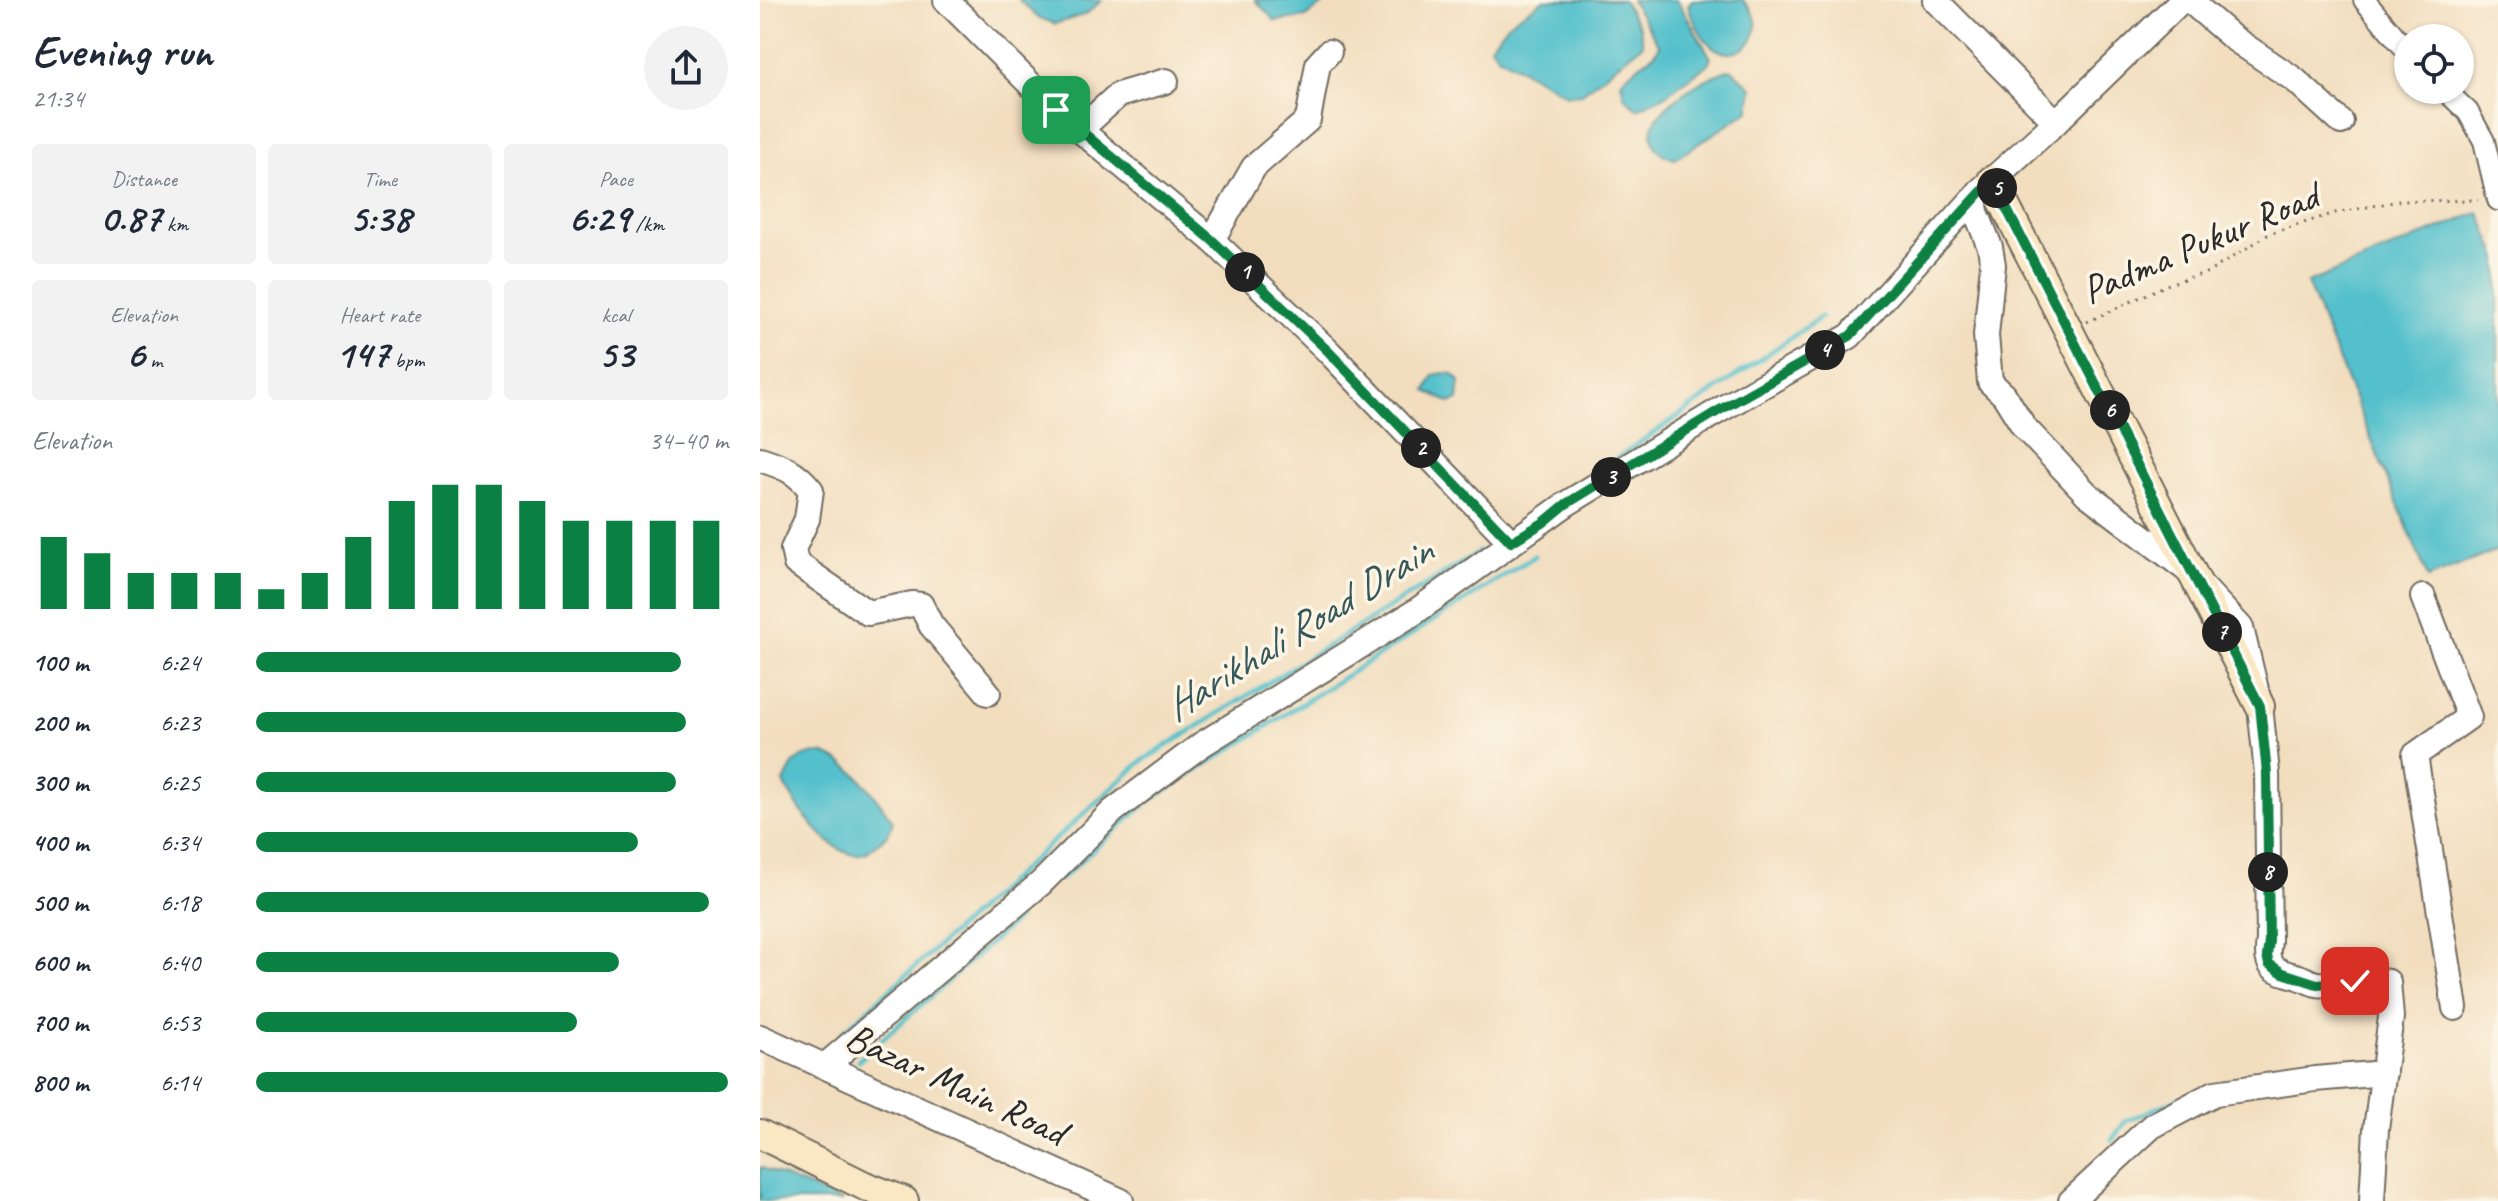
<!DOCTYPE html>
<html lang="en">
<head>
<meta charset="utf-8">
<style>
	body { margin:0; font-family:Caveat,sans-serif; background:#f2f2f3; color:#1f2937; height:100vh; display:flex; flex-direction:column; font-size:30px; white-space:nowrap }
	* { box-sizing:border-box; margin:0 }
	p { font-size:26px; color:#747a83 }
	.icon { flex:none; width:44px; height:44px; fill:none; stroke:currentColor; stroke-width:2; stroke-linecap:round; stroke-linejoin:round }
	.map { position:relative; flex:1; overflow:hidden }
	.drawer { display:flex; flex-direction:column; background:#fff; width:760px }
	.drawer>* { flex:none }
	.fabs { position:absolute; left:1634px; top:24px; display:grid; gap:16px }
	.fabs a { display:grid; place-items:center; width:80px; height:80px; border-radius:50%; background:#fff; box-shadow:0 2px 6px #0004; font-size:40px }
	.pin { position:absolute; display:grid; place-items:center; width:68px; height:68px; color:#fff; margin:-34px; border-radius:16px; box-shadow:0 4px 12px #0006 }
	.km { position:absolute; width:40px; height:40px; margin:-20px; border-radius:50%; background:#222; color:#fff; font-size:22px; line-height:40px; text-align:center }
	.round { display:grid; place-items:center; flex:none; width:84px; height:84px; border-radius:42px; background:#f2f2f3 }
	.headline { display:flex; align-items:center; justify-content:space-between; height:136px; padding:0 32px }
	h1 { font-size:44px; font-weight:800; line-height:60px }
	.stats { display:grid; grid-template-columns:repeat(3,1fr); gap:12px; height:136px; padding:8px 32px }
	.stats div { display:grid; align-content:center; border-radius:8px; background:#f2f2f3; text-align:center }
	.stats b { font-size:40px; font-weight:800 }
	.stats small { font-size:22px; font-weight:400 }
	.stats p { font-size:22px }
	.chart { height:224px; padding:16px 32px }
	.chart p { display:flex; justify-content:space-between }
	.chart svg { width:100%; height:144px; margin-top:8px; stroke:#0b8043; stroke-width:6 }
	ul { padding:0 32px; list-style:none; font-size:26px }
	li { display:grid; grid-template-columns:128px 96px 1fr; align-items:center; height:60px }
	li i { height:20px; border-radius:10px; background:#0b8043 }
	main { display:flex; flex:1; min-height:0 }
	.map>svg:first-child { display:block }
	.water { fill:#53c0cc; stroke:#3f767c; stroke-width:2 }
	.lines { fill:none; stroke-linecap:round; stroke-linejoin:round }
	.stream { stroke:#53c0cc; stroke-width:5 }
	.minor-casing { stroke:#716a5f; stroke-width:24 }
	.tertiary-casing { stroke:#716a5f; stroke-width:28 }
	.secondary-casing { stroke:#716a5f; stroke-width:32 }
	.path { stroke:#716a5f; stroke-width:3; stroke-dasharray:2 6; stroke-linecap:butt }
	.minor { stroke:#fff; stroke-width:20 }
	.tertiary { stroke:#fff; stroke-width:24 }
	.secondary { stroke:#fae7c3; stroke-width:28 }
	.route-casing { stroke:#fff; stroke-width:16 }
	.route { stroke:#0b8043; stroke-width:10 }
	.labels { text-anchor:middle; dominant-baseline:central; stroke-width:7; stroke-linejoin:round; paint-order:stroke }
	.street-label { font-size:40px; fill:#2b2b2b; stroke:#fcf5e5 }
	.water-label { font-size:42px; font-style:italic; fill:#37585b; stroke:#fcf5e5 }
</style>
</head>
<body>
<main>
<section class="drawer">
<div class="headline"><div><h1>Evening run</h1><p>21:34</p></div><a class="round"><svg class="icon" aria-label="share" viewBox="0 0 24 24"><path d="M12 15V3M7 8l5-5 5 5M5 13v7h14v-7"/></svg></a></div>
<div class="stats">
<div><p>Distance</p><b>0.87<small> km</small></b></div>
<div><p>Time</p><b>5:38</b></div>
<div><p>Pace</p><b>6:29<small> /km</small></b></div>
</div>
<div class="stats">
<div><p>Elevation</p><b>6<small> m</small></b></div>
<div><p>Heart rate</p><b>147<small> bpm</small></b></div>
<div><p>kcal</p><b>53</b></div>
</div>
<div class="chart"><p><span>Elevation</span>34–40 m</p>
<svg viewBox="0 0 160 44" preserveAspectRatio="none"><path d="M5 44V22M15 44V27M25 44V33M35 44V33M45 44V33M55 44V38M65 44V33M75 44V22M85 44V11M95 44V6M105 44V6M115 44V11M125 44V17M135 44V17M145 44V17M155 44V17"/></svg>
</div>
<ul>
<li><b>100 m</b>6:24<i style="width:90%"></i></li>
<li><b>200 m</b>6:23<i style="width:91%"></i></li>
<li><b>300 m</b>6:25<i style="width:89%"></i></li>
<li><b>400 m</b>6:34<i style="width:81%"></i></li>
<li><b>500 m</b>6:18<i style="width:96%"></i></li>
<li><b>600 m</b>6:40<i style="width:77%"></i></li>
<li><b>700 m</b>6:53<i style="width:68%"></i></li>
<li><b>800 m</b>6:14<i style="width:100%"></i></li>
</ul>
</section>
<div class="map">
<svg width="1738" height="1201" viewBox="0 0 1738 1201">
	<rect width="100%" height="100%" fill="#fcf5e5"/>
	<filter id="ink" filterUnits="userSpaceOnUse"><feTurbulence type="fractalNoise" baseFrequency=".0125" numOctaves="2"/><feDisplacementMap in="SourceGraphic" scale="16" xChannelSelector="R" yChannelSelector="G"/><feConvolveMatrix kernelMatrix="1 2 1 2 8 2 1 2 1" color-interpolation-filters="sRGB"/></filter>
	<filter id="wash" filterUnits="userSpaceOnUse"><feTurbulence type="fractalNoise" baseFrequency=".006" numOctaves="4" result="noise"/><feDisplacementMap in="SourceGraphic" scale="32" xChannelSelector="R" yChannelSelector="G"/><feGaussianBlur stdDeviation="1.8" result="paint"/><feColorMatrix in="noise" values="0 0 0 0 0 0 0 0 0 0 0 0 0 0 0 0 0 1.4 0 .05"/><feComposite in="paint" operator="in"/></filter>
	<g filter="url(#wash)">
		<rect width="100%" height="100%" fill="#f2debf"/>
		<g class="water">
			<path d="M259 0H342L326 14 295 24 277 17Z"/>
			<path d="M495 0H569L546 17 515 21Z"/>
			<path d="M784 0H863L880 28 883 44 821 94 807 95 738 56 730 46 750 22Z"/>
			<path d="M871 0H917L951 58 947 65 903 97 877 109 864 96 861 82C871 67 892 61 900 46Z"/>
			<path d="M932 0H983C987 6 995 14 996 21 998 41 979 59 960 51 944 45 933 20 928 6Z"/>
			<path d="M971 69 992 88 989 111 915 159C903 155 896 152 893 140 884 110 947 76 971 69Z"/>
			<path d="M1719 212 1738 258V550L1668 578 1547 283Z"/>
			<path d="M684 373 693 374 700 381 698 400 690 403 666 391 674 375Z"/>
			<path d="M61 753C94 762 113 794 133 821 129 833 126 838 115 845 112 848 109 851 105 853 75 864 34 805 24 782 33 761 38 754 61 753Z"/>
			<path d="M0 1167 83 1201H0Z"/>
		</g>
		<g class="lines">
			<g class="stream">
				<path d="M849 464 1061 317"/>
				<path d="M301 879 387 802 775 556"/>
				<path d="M81 1034 382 761 719 552"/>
				<path d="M98 1061 258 918"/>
				<path d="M1352 1140 1366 1121 1418 1099"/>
			</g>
		</g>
	</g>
	<g filter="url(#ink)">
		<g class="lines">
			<g class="minor-casing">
				<g id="minor">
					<path d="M1604 0 1648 52"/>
					<path d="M1685 90 1708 112 1724 141 1738 200"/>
				</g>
			</g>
			<g class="tertiary-casing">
				<g id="tertiary">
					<path d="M186 0 296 110 452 240 568 351 751 542"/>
					<path d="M1175 0 1296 122"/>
					<path d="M1429 0 1473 38 1535 80 1581 122"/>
					<path d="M320 130 358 95 406 81"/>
					<path d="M1220 191 1214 199 1216 212 1230 247 1233 265 1226 335 1230 382 1244 395 1264 427 1327 494 1426 569 1481 628 1500 706 1507 773 1509 941C1504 970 1515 970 1539 977 1545 979 1551 983 1557 984 1581 987 1604 977 1628 982L1631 1017 1616 1129 1612 1201"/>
					<path d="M452 240 494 167 548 120 558 64 569 52"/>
					<path d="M0 459C24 467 35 470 51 490L47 519 33 549 36 563 108 613 152 604 161 605 171 625 228 693"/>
					<path d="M1663 597 1709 717 1655 755 1695 1008"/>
					<path d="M0 1037 361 1201"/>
					<path d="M66 1065 281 883 353 811 441 745 655 612 806 504 958 411 1090 336 1221 190 1296 122 1422 0"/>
					<path d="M1311 1201 1392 1126 1455 1093 1555 1079 1624 1073"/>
				</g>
			</g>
			<g class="secondary-casing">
				<g id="secondary">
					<path d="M1232 180 1500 706"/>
					<path d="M0 1134 105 1186 144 1201"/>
				</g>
			</g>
			<path class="path" d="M1327 322 1411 283 1449 272 1509 234 1575 213 1639 201 1718 200"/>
			<use href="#minor" class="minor"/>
			<use href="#tertiary" class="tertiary"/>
			<use href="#secondary" class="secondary"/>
		</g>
	</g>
	<g class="lines" filter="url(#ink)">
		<g class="route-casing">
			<path id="route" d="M296 110 452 240 568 351 751 542 783 523 806 504 958 411 1090 336 1232 180 1500 706 1507 773 1509 941 1507 956 1509 964 1523 973 1557 984 1595 981"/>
		</g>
		<use href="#route" class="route"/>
	</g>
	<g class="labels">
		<g class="street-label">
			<text transform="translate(1440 243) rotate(-23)">Padma Pukur Road</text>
			<text transform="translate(196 1084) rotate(25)">Bazar Main Road</text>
		</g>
		<g class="water-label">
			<text transform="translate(538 629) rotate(-32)">Harikhali Road Drain</text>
		</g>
	</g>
</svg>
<div class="fabs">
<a><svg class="icon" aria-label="locate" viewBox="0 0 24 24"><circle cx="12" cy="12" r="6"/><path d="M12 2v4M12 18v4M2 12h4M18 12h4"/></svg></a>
</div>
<div class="pin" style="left:296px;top:110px;background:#1e9e55"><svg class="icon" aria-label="arrive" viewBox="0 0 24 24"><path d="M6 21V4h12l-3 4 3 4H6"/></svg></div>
<div class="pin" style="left:1595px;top:981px;background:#d93025"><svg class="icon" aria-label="check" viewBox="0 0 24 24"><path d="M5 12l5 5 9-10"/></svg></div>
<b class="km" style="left:485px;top:272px">1</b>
<b class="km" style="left:661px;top:448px">2</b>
<b class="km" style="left:851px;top:477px">3</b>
<b class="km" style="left:1065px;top:350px">4</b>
<b class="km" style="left:1237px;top:188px">5</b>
<b class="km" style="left:1350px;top:410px">6</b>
<b class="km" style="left:1462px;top:632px">7</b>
<b class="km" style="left:1508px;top:872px">8</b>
</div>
</main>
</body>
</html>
